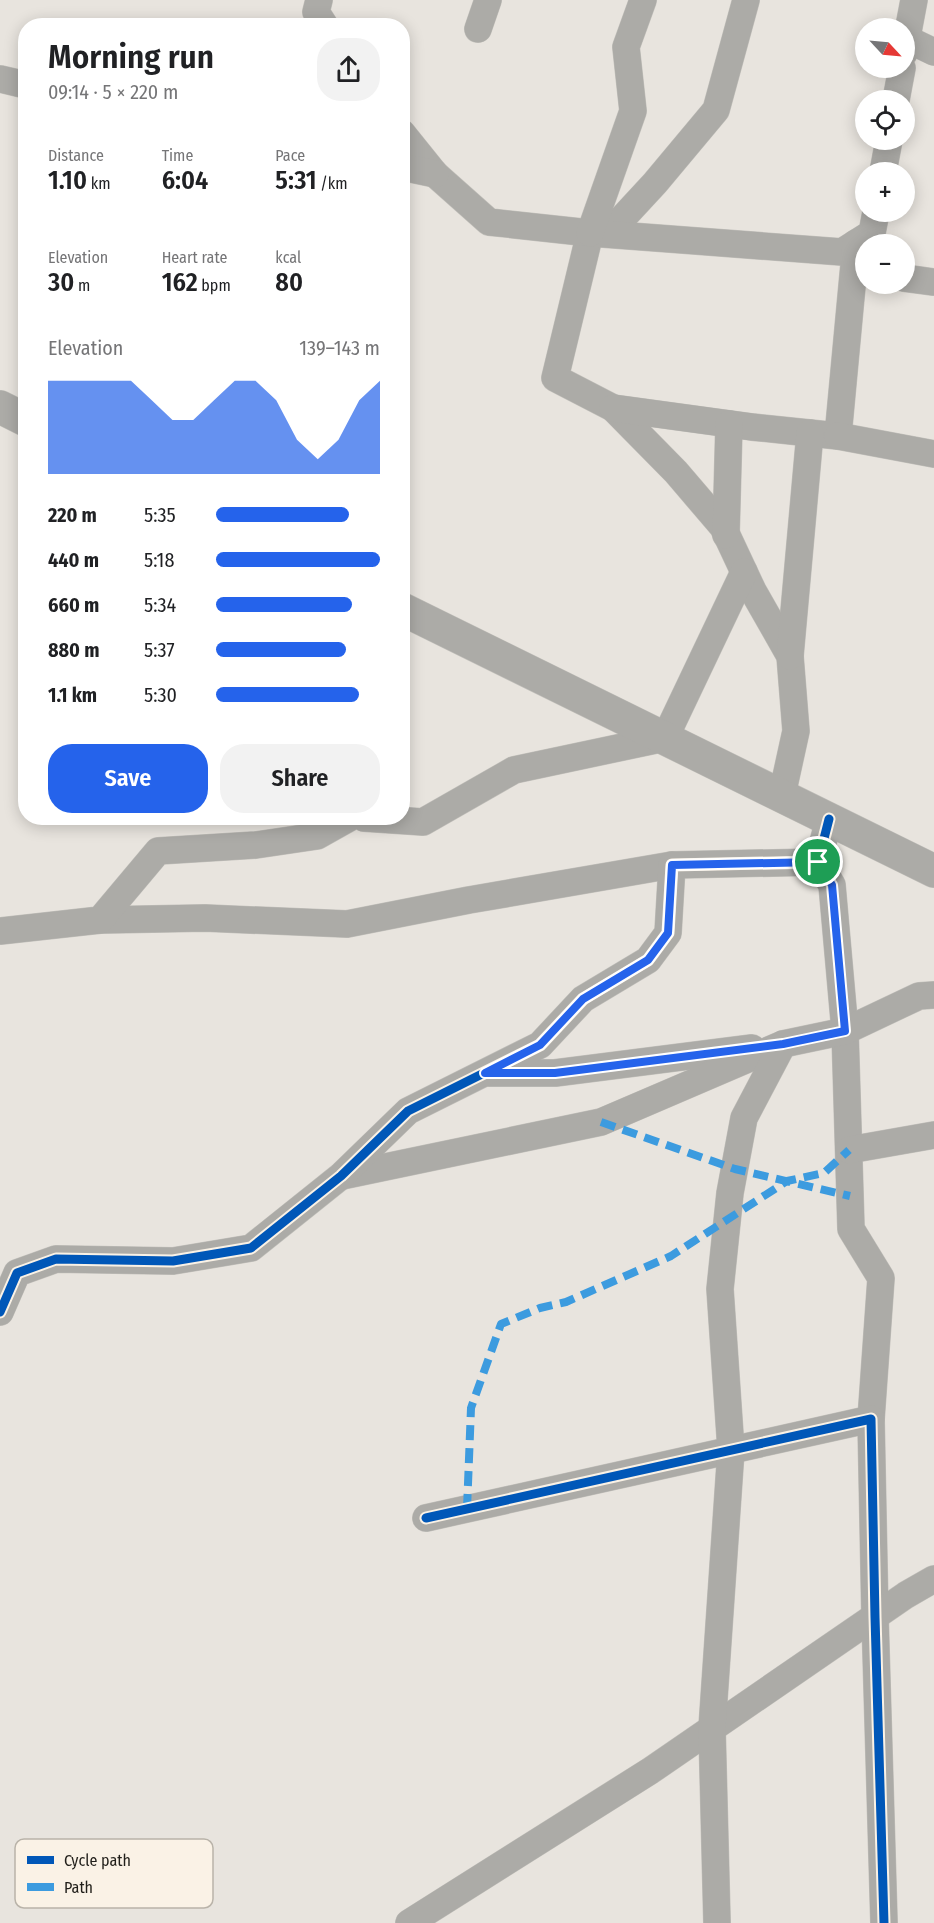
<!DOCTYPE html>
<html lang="en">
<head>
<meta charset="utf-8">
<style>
	body { margin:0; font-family:"Fira Sans Condensed",sans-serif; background:#f2f2f2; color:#202124; height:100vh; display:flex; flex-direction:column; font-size:22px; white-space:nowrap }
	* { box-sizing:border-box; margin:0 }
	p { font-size:20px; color:#757577 }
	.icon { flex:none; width:33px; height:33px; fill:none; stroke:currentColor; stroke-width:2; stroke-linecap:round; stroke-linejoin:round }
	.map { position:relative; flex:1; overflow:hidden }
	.drawer { position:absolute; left:18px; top:18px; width:392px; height:807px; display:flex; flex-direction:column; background:#fff; border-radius:24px; box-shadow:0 3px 15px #0003 }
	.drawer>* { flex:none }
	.needle { width:39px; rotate:116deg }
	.controls { position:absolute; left:855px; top:18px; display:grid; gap:12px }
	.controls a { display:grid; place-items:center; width:60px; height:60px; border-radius:50%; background:#fff; box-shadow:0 3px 15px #0003; font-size:30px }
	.pin { position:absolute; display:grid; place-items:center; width:51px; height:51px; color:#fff; margin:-26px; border:3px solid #fff; border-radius:50%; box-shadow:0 2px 6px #0007 }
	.round { display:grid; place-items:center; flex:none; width:63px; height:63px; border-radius:24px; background:#f2f2f2 }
	.overview { display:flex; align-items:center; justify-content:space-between; height:102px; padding:0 30px }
	h1 { font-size:33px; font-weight:600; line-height:45px }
	.metrics { display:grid; grid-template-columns:repeat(3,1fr); gap:9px; height:102px; padding:6px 30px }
	.metrics div { display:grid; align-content:center }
	.metrics b { font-size:26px; font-weight:600 }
	.metrics small { font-size:16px; font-weight:400 }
	.metrics p { font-size:16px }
	.chart { height:168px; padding:12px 30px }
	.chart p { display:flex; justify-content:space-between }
	.chart svg { width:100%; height:108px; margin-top:6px; fill:#2563eb; opacity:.7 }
	.primary-button { display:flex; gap:12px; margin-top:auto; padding:12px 30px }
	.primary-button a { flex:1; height:69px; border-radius:24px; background:#2563eb; color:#fff; font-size:24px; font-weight:600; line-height:69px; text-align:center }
	.primary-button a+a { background:#f2f2f2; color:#202124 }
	ul { padding:0 30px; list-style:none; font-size:20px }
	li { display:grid; grid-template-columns:96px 72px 1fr; align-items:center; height:45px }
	li i { height:15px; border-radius:8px; background:#2563eb }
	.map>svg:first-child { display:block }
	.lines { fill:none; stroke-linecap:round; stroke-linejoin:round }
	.minor-casing { stroke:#c3c1bc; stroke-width:28 }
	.tertiary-casing { stroke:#c3c1bc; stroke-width:34 }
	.minor { stroke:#acaba7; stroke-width:27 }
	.tertiary { stroke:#acaba7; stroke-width:33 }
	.quiet { stroke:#3c9bdf; stroke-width:8; stroke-dasharray:15 8; stroke-linecap:butt }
	.cycleway-casing { stroke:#faf2e6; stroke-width:13 }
	.cycleway { stroke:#0057b8; stroke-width:9 }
	.route-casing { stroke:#fff; stroke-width:12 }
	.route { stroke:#2563eb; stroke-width:8 }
	.key { fill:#faf2e6; stroke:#b9b3a9; stroke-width:1.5 }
	.key-label { font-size:16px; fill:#211f1a }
</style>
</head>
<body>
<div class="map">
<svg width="934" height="1923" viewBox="0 0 934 1923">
	<rect width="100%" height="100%" fill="#e8e4de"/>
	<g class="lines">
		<g class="minor-casing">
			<g id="minor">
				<path d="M319 0 316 12 325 26"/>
				<path d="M746 0 716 110 655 183 618 223 590 233 555 378 613 408 676 472 723 527 753 591 790 656 796 731 782 795"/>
				<path d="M478 29 488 0"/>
				<path d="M907 39 934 52"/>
				<path d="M904 53 914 0"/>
				<path d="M0 79 26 85"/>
				<path d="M896 100 902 68"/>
				<path d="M402 133 435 174 489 222 590 233 842 252 872 233 876 212"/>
				<path d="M402 167 435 174"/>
				<path d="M883 172 889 140"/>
				<path d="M590 233 633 111 626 47 643 0"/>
				<path d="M904 278 934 282"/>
				<path d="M613 408 752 427 838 436 856 243"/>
				<path d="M838 436 934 454"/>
				<path d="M726 535 729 424"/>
				<path d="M790 656 810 433"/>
				<path d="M364 818 423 822 514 770 665 738 744 572"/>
				<path d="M818 862 832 885 845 1031 851 1229 881 1278 871 1419"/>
				<path d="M100 920 205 918 347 924 469 900 672 865"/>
				<path d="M0 931 100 920 158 851 256 845 317 836 349 818"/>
				<path d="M489 1073H555L752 1048"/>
				<path d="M849 1150 934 1135"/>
				<path d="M342 1176 601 1122 783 1044 845 1031 919 996 934 995"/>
				<path d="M0 1312 17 1273 56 1259 173 1261 251 1248 341 1176 408 1111 540 1045 583 999 648 960 668 933 672 865 818 862 829 819"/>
				<path d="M426 1518 871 1419 875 1617 884 1923"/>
				<path d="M409 1923 650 1771 906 1595 934 1579"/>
				<path d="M717 1923 712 1728 731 1450 720 1289 730 1193 744 1118 783 1044"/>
			</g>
		</g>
		<g class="tertiary-casing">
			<g id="tertiary">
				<path d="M0 407 26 420"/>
				<path d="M402 609 934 871"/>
			</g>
		</g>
		<use href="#minor" class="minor"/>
		<use href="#tertiary" class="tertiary"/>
		<g class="quiet">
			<path d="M601 1122 735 1169 850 1196"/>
			<path d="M467 1509 471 1408 501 1324 540 1308 566 1302 671 1256 787 1181 824 1173 849 1150"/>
		</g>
		<g class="cycleway-casing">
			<g id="cycleway">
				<path d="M0 1312 17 1273 56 1259 173 1261 251 1248 341 1176 408 1111 540 1045 583 999 648 960 668 933 672 865 818 862 829 819"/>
				<path d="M426 1518 871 1419 875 1617 884 1923"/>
			</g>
		</g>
		<use href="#cycleway" class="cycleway"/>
	</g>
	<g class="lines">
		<g class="route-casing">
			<path id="route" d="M818 862 832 885 845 1031 783 1044 555 1073H485L540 1045 583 999 648 960 668 933 672 865Z"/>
		</g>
		<use href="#route" class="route"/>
	</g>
	<rect x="15" y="1839" width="198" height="69" rx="9" class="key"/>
	<rect x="27" y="1856" width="27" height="8" fill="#0057b8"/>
	<rect x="27" y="1883" width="27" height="8" fill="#3c9bdf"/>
	<g class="key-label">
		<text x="64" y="1866">Cycle path</text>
		<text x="64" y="1893">Path</text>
	</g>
</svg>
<div class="controls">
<a><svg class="needle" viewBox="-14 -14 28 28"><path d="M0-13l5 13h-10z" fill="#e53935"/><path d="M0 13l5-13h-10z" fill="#757577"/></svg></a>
<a><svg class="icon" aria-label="locate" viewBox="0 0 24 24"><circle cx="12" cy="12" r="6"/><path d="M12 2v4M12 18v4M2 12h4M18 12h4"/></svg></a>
<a>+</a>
<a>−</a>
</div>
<div class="pin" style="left:818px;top:862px;background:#1e9e55"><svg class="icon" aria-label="arrive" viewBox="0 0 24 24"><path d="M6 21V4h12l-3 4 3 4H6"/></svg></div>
<section class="drawer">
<div class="overview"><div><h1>Morning run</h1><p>09:14 · 5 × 220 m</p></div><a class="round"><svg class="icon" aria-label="share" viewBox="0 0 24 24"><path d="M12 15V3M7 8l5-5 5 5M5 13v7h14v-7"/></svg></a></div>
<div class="metrics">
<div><p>Distance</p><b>1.10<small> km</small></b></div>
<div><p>Time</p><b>6:04</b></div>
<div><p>Pace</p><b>5:31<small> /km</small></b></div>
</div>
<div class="metrics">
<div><p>Elevation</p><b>30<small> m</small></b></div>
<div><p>Heart rate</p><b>162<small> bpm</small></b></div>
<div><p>kcal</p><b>80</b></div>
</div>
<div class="chart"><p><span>Elevation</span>139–143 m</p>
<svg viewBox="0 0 160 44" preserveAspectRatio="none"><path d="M0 44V6L10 6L20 6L30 6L40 6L50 14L60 22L70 22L80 14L90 6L100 6L110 14L120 30L130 38L140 30L150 14L160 6V44z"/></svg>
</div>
<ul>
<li><b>220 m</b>5:35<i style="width:81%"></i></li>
<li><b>440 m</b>5:18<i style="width:100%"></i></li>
<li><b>660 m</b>5:34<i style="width:83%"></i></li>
<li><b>880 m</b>5:37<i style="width:79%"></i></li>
<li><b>1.1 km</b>5:30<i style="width:87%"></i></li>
</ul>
<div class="primary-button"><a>Save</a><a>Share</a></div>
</section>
</div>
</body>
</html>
